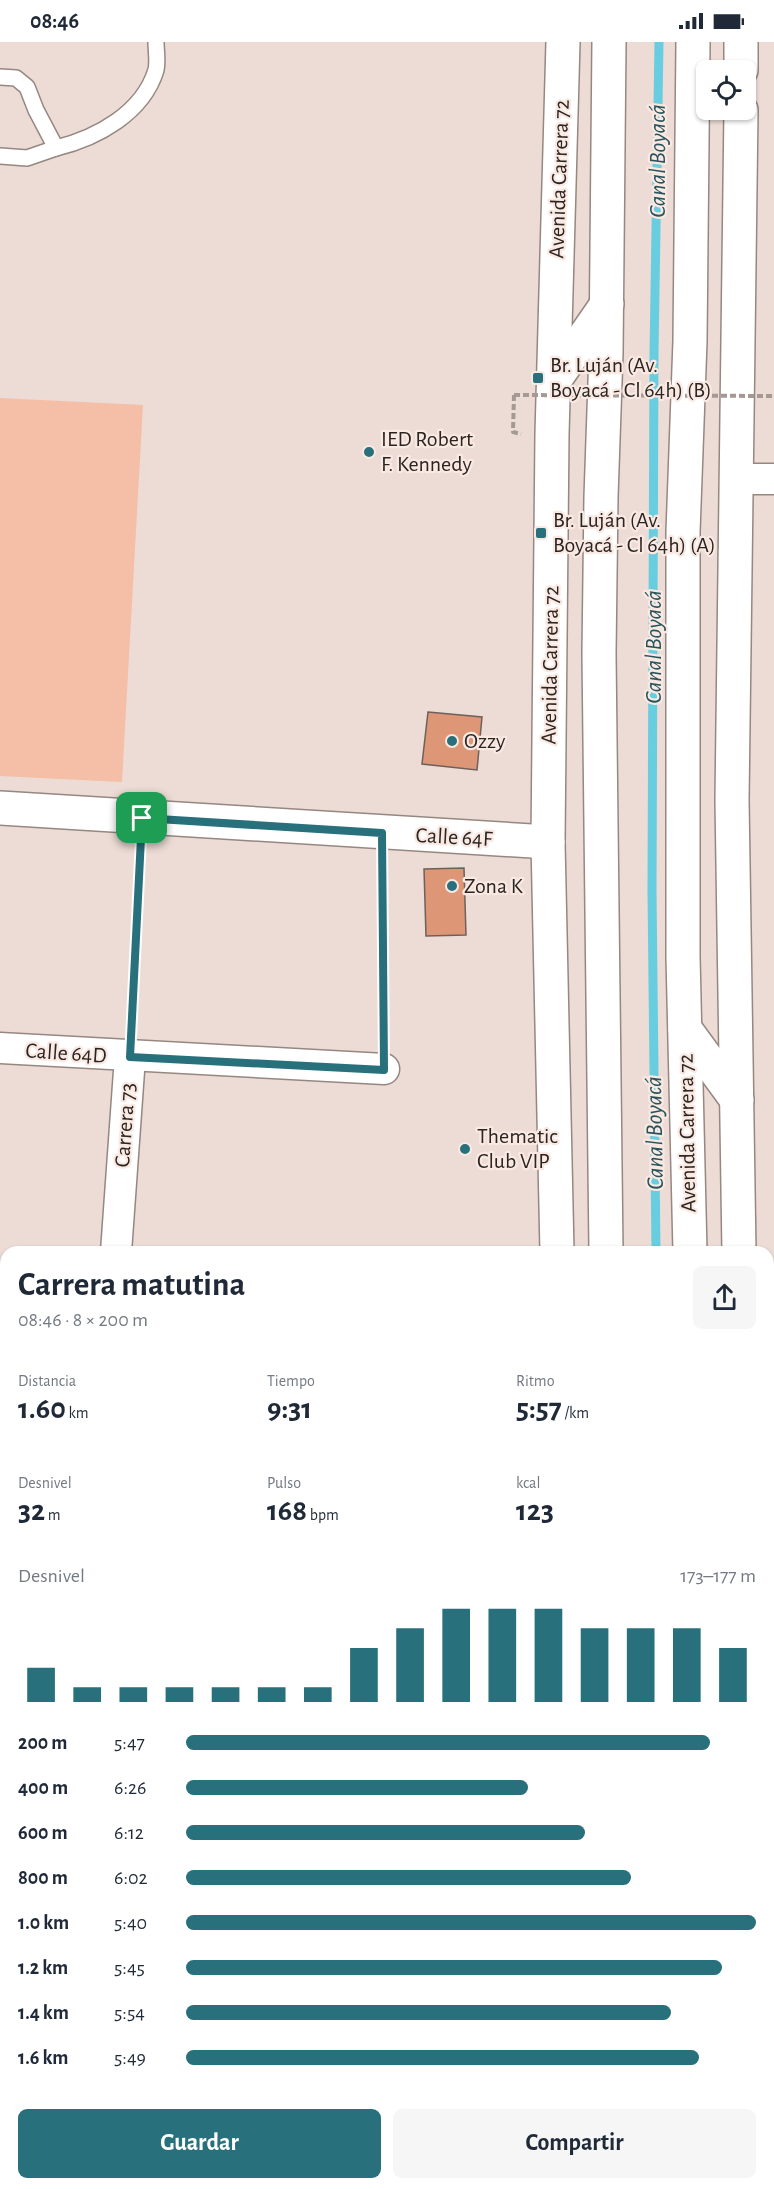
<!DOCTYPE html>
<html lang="es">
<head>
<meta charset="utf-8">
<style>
	body { margin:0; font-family:"Alegreya Sans",sans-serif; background:#f6f6f7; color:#1f2937; height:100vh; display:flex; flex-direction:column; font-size:22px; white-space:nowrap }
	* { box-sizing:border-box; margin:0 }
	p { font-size:20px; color:#747a83 }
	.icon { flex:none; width:33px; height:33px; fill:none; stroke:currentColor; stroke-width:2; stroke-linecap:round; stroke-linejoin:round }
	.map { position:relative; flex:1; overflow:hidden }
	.details { position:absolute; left:0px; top:1204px; width:774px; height:944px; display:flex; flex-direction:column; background:#fff; border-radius:18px 18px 0 0; box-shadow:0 2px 4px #0004 }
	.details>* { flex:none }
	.controls { position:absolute; left:696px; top:18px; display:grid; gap:12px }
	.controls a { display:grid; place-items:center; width:60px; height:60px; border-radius:9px; background:#fff; box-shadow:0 2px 4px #0004; font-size:30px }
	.pin { position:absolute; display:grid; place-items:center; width:51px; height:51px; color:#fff; margin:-26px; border-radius:12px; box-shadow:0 3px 9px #0006 }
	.round { display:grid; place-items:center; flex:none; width:63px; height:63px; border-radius:9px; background:#f6f6f7 }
	.head { display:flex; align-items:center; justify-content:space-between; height:102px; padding:0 18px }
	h1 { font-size:33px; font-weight:700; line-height:45px }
	.metrics { display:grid; grid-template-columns:repeat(3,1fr); gap:9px; height:102px; padding:6px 18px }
	.metrics div { display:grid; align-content:center }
	.metrics b { font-size:30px; font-weight:700 }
	.metrics small { font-size:16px; font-weight:400 }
	.metrics p { font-size:16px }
	.chart { height:168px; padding:12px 18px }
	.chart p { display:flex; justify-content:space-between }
	.chart svg { width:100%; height:108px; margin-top:6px; stroke:#28707b; stroke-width:6 }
	.action { display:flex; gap:12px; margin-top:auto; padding:12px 18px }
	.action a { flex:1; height:69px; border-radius:9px; background:#28707b; color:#fff; font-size:24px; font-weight:700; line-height:69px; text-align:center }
	.action a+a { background:#f6f6f7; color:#1f2937 }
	ul { padding:0 18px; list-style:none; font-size:20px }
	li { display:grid; grid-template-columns:96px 72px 1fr; align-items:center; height:45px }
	li i { height:15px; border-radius:8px; background:#28707b }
	.status { display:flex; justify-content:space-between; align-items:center; height:42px; padding:0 30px; background:#fff; direction:ltr }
	.status svg { height:16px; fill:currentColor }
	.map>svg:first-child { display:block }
	.green { fill:#f5bea6 }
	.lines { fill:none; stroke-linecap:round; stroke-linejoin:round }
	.stream { stroke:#68cdde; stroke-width:9 }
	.building { fill:#dd9676; stroke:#6e605a; stroke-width:1.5 }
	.lane-casing { stroke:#968781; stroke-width:18 }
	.street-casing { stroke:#968781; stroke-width:33 }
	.secondary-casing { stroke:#968781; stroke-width:36 }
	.highway-casing { stroke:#968781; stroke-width:36 }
	.path { stroke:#a59993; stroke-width:4; stroke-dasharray:6 3; stroke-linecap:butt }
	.lane { stroke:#fff; stroke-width:15 }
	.street { stroke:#fff; stroke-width:30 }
	.secondary { stroke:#fff; stroke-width:33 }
	.highway { stroke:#fff; stroke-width:33 }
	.path-bridge { stroke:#a59993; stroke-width:4; stroke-dasharray:6 3; stroke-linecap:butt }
	.route-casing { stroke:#fff; stroke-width:12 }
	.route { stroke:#28707b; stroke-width:8 }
	.poi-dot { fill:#28707b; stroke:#f9e9e2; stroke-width:2 }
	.labels { text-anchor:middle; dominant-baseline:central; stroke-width:4.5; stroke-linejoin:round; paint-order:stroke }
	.street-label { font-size:22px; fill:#2b2522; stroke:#f9e9e2 }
	.poi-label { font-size:22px; fill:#2b2522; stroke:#f9e9e2; text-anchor:start }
	.water-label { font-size:24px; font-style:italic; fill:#27545c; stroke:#f9e9e2 }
</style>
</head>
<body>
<div class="status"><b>08:46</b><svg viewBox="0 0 49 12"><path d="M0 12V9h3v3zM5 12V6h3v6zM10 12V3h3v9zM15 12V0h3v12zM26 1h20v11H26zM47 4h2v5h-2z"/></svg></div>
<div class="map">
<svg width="774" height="2147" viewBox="0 0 774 2147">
	<rect width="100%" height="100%" fill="#ecdcd5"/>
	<path class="green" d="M0 356 143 363 122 740 0 734Z"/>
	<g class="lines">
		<g class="stream">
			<path d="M656 1210 652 849 654 312 659 0"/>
			<path d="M660 2147V2142"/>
		</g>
	</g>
	<g class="building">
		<path d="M428 670 482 675 477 728 422 722Z"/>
		<path d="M464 826 466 893 426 894 424 827Z"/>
	</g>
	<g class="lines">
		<g class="lane-casing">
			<g id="lane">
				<path d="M0 35 16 36 27 45 36 68 56 106C97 96 143 71 156 28 158 20 156 9 156 0"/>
				<path d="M0 114 27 116 56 106"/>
				<path d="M768 1502 774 1501"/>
			</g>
		</g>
		<g class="street-casing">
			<g id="street">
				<path d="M737 437H774"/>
				<path d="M0 1006 384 1027"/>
				<path d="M116 1210 130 1015"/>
				<path d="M0 1292 6 1293"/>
				<path d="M768 1588H774"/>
				<path d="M768 1977H774"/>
				<path d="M41 2147V2142"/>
				<path d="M297 2147V2142"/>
			</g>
		</g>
		<g class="secondary-casing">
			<path id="secondary" d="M0 766 548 800"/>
		</g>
		<g class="highway-casing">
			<g id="highway">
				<path d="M741 28V0"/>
				<path d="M554 339 607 262"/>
				<path d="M685 987 737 1058"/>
				<path d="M557 1210 548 800 552 392 563 0"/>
				<path d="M606 1210 599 612 601 455 606 311 609 0"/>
				<path d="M690 1210 683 915V490L690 299 693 0"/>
				<path d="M739 1210 732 758 741 68"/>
				<path d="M565 2142V2147"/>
				<path d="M615 2147V2142"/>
				<path d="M698 2147V2142"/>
				<path d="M745 2147V2142"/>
			</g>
		</g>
		<g class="path">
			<path d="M514 353 513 390 521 392"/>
			<path d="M382 821 384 997"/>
			<path d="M132 982 141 807"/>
			<path d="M768 1359H774"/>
			<path d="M0 1791H6"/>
		</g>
		<use href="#lane" class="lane"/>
		<use href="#street" class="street"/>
		<use href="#secondary" class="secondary"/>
		<use href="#highway" class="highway"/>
		<path class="path-bridge" d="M514 353 772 354"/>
	</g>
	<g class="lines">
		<g class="route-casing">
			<path id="route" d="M142 776 382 791 384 1028 130 1015Z"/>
		</g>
		<use href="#route" class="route"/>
	</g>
	<g class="poi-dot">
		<rect x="532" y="330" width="12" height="12" rx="3"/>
		<circle cx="369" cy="410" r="6"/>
		<rect x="535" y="485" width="12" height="12" rx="3"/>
		<circle cx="452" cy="699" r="6"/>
		<circle cx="452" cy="844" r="6"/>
		<circle cx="465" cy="1107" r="6"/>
	</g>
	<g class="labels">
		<g class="street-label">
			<text transform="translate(559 137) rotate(-88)">Avenida Carrera 72</text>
			<text transform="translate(550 623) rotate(-89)">Avenida Carrera 72</text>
			<text transform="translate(454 795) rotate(3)">Calle 64F</text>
			<text transform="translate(66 1011) rotate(4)">Calle 64D</text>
			<text transform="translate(125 1083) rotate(-86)">Carrera 73</text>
			<text transform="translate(687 1091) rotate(-91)">Avenida Carrera 72</text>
		</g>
		<g class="poi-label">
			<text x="550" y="323">Br. Luján (Av.<tspan x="550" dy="25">Boyacá - Cl 64h) (B)</tspan></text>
			<text x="381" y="397">IED Robert<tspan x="381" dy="25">F. Kennedy</tspan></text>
			<text x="553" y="478">Br. Luján (Av.<tspan x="553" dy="25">Boyacá - Cl 64h) (A)</tspan></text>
			<text x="464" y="699">Ozzy</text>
			<text x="464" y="844">Zona K</text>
			<text x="477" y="1094">Thematic<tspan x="477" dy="25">Club VIP</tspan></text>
		</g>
		<g class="water-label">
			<text transform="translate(658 119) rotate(-90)">Canal Boyacá</text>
			<text transform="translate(654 605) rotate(-90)">Canal Boyacá</text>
			<text transform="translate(655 1091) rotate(-91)">Canal Boyacá</text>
		</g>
	</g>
</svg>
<div class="controls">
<a><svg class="icon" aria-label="locate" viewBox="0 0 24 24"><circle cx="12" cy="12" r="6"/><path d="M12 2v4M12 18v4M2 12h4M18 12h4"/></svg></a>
</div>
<div class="pin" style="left:142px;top:776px;background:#1e9e55"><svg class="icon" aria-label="arrive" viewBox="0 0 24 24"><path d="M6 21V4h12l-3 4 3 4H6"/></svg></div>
<section class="details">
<div class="head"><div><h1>Carrera matutina</h1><p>08:46 · 8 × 200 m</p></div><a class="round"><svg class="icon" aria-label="share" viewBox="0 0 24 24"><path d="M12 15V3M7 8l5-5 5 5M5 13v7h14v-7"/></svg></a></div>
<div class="metrics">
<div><p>Distancia</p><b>1.60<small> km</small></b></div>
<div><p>Tiempo</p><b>9:31</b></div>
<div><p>Ritmo</p><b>5:57<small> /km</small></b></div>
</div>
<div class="metrics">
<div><p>Desnivel</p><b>32<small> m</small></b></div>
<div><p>Pulso</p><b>168<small> bpm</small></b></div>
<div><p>kcal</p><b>123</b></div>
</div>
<div class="chart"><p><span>Desnivel</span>173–177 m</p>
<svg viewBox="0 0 160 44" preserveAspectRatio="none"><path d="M5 44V30M15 44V38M25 44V38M35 44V38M45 44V38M55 44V38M65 44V38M75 44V22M85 44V14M95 44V6M105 44V6M115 44V6M125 44V14M135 44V14M145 44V14M155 44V22"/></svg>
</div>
<ul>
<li><b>200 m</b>5:47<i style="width:92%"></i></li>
<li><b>400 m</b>6:26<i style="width:60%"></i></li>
<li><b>600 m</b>6:12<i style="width:70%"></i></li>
<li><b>800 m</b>6:02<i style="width:78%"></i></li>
<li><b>1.0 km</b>5:40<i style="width:100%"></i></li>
<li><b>1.2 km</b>5:45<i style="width:94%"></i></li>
<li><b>1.4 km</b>5:54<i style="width:85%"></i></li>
<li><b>1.6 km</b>5:49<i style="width:90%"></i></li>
</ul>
<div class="action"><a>Guardar</a><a>Compartir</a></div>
</section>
</div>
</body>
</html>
